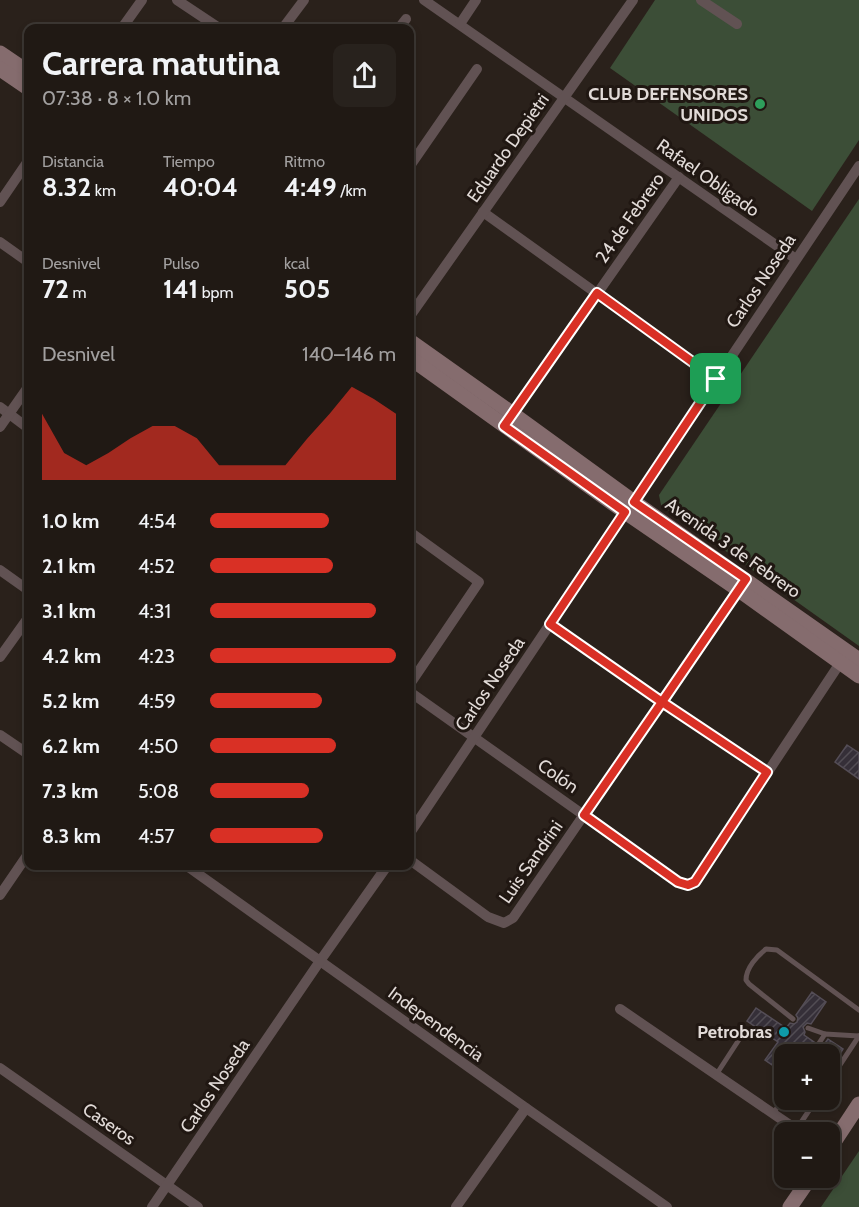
<!DOCTYPE html>
<html lang="es">
<head>
<meta charset="utf-8">
<style>
	body { margin:0; font-family:Cabin,sans-serif; background:#28221d; color:#f1f3f6; height:100vh; display:flex; flex-direction:column; font-size:22px; white-space:nowrap }
	* { box-sizing:border-box; margin:0 }
	p { font-size:20px; color:#a2a0a0 }
	.icon { flex:none; width:33px; height:33px; fill:none; stroke:currentColor; stroke-width:2; stroke-linecap:round; stroke-linejoin:round }
	.map { position:relative; flex:1; overflow:hidden }
	.sheet { position:absolute; left:24px; top:24px; width:390px; height:846px; display:flex; flex-direction:column; background:#201914; border-radius:12px; box-shadow:0 3px 9px #0003,0 0 0 2px #3d3834 }
	.sheet>* { flex:none }
	.controls { position:absolute; left:774px; top:1044px; display:grid; gap:12px }
	.controls a { display:grid; place-items:center; width:66px; height:66px; border-radius:12px; background:#201914; box-shadow:0 3px 9px #0003,0 0 0 2px #3d3834; font-size:30px }
	.pin { position:absolute; display:grid; place-items:center; width:51px; height:51px; color:#fff; margin:-26px; border-radius:12px; box-shadow:0 3px 9px #0006 }
	.round { display:grid; place-items:center; flex:none; width:63px; height:63px; border-radius:12px; background:#28221d }
	.headline { display:flex; align-items:center; justify-content:space-between; height:102px; padding:0 18px }
	h1 { font-size:33px; font-weight:700; line-height:45px }
	.metrics { display:grid; grid-template-columns:repeat(3,1fr); gap:9px; height:102px; padding:6px 18px }
	.metrics div { display:grid; align-content:center }
	.metrics b { font-size:26px; font-weight:700 }
	.metrics small { font-size:16px; font-weight:400 }
	.metrics p { font-size:16px }
	.chart { height:168px; padding:12px 18px }
	.chart p { display:flex; justify-content:space-between }
	.chart svg { width:100%; height:108px; margin-top:6px; fill:#d93025; opacity:.7 }
	ul { padding:0 18px; list-style:none; font-size:20px }
	li { display:grid; grid-template-columns:96px 72px 1fr; align-items:center; height:45px }
	li i { height:15px; border-radius:8px; background:#d93025 }
	.map>svg:first-child { display:block }
	.green { fill:#3c4e37 }
	.building { fill:url(#building-hatch); stroke:#544d56; stroke-width:1.5 }
	.lines { fill:none; stroke-linecap:round; stroke-linejoin:round }
	.lane { stroke:#615253; stroke-width:5 }
	.street { stroke:#615253; stroke-width:10 }
	.secondary { stroke:#856c6e; stroke-width:15 }
	.route-casing { stroke:#fff; stroke-width:12 }
	.route { stroke:#d93025; stroke-width:8 }
	.leisure-dot { fill:#2e9e5b; stroke:#201712; stroke-width:2 }
	.culture-dot { fill:#0f9aa8; stroke:#201712; stroke-width:2 }
	.labels { text-anchor:middle; dominant-baseline:central; stroke-width:6; stroke-linejoin:round; paint-order:stroke }
	.poi-label { font-size:18px; font-weight:bold; fill:#e2dbd8; stroke:#201712; text-anchor:end }
	.street-label { font-size:18px; fill:#e2dbd8; stroke:#201712 }
</style>
</head>
<body>
<div class="map">
<svg width="859" height="1207" viewBox="0 0 859 1207">
	<defs>
		<pattern id="building-hatch" width="6" height="6" patternUnits="userSpaceOnUse" patternTransform="scale(1.5)"><rect width="6" height="6" fill="#352f38"/><path d="M-1 1l2-2M0 6l6-6M5 7l2-2" fill="none" stroke="#524d54"/></pattern>
	</defs>
	<rect width="100%" height="100%" fill="#2a211b"/>
	<g class="green">
		<path d="M655 0H859V140L812 211 610 68Z"/>
		<path d="M859 199V646L661 505 659 495Z"/>
		<path d="M859 1151V1207H821Z"/>
	</g>
	<g class="building">
		<path d="M847 745 859 753V779L835 762Z"/>
		<path d="M812 992 826 1002 811 1024 807 1023 803 1027 805 1032 804 1035 814 1042 807 1054H784V1073L765 1060 778 1042 747 1021 756 1008 786 1028 790 1023 794 1024 797 1022 798 1018 796 1015Z"/>
		<path d="M828 1039 843 1049 830 1070V1054H817Z"/>
	</g>
	<g class="lines">
		<g class="lane">
			<path d="M793 1019 749 984 746 980C746 968 757 956 766 949L777 950 859 1010"/>
			<path d="M808 1028 825 1034"/>
			<path d="M812 1054 825 1034 859 1036"/>
			<path d="M716 1075 742 1035"/>
			<path d="M830 1080 859 1036"/>
			<path d="M773 1114 784 1097"/>
			<path d="M796 1130 816 1100"/>
		</g>
		<g class="street">
			<path d="M177 0 219 28"/>
			<path d="M424 0 796 259"/>
			<path d="M701 0 737 24"/>
			<path d="M460 24 476 0"/>
			<path d="M122 28 142 0"/>
			<path d="M283 28 304 0"/>
			<path d="M399 28 406 19"/>
			<path d="M410 166 477 69"/>
			<path d="M0 202 28 161"/>
			<path d="M483 212 716 379"/>
			<path d="M0 242 28 262"/>
			<path d="M410 316 633 0"/>
			<path d="M0 407 28 428"/>
			<path d="M510 418 679 177"/>
			<path d="M0 427 28 387"/>
			<path d="M410 532 479 582 410 684"/>
			<path d="M0 570 28 590"/>
			<path d="M550 624 662 702 767 772"/>
			<path d="M0 657 28 618"/>
			<path d="M410 692 678 882 688 885 695 882 844 657"/>
			<path d="M0 735 28 754"/>
			<path d="M410 833 625 512 634 502 859 166"/>
			<path d="M410 860 488 917 504 923 513 918 742 585"/>
			<path d="M187 866 526 1108 667 1207"/>
			<path d="M0 895 28 854"/>
			<path d="M620 1009 800 1132"/>
			<path d="M0 1068 198 1207"/>
			<path d="M152 1207 320 961 387 866"/>
			<path d="M456 1207 526 1108"/>
		</g>
		<g class="secondary">
			<path d="M0 53 28 72"/>
			<path d="M0 69 28 88"/>
			<path d="M410 341 513 414 634 502 859 660"/>
			<path d="M410 358 625 512 739 590 859 676"/>
			<path d="M830 1148 859 1104"/>
			<path d="M790 1207 810 1178"/>
		</g>
	</g>
	<g class="lines">
		<g class="route-casing">
			<path id="route" d="M716 379 597 293 504 426 625 512 550 624 662 702 584 815 678 882 688 885 695 882 767 772 662 702 746 579 634 502 716 379"/>
		</g>
		<use href="#route" class="route"/>
	</g>
	<circle class="leisure-dot" cx="760" cy="104" r="6"/>
	<circle class="culture-dot" cx="784" cy="1032" r="6"/>
	<g class="labels">
		<g class="poi-label">
			<text x="748" y="94">CLUB DEFENSORES<tspan x="748" dy="21">UNIDOS</tspan></text>
			<text x="772" y="1032">Petrobras</text>
		</g>
		<g class="street-label">
			<text transform="translate(508 148) rotate(-55)">Eduardo Depietri</text>
			<text transform="translate(708 178) rotate(35)">Rafael Obligado</text>
			<text transform="translate(630 218) rotate(-55)">24 de Febrero</text>
			<text transform="translate(761 281) rotate(-56)">Carlos Noseda</text>
			<text transform="translate(733 548) rotate(35)">Avenida 3 de Febrero</text>
			<text transform="translate(490 684) rotate(-56)">Carlos Noseda</text>
			<text transform="translate(558 776) rotate(35)">Colón</text>
			<text transform="translate(531 862) rotate(-55)">Luis Sandrini</text>
			<text transform="translate(436 1024) rotate(36)">Independencia</text>
			<text transform="translate(215 1086) rotate(-56)">Carlos Noseda</text>
			<text transform="translate(109 1124) rotate(35)">Caseros</text>
		</g>
	</g>
</svg>
<div class="controls">
<a>+</a>
<a>−</a>
</div>
<div class="pin" style="left:716px;top:379px;background:#1e9e55"><svg class="icon" aria-label="arrive" viewBox="0 0 24 24"><path d="M6 21V4h12l-3 4 3 4H6"/></svg></div>
<section class="sheet">
<div class="headline"><div><h1>Carrera matutina</h1><p>07:38 · 8 × 1.0 km</p></div><a class="round"><svg class="icon" aria-label="share" viewBox="0 0 24 24"><path d="M12 15V3M7 8l5-5 5 5M5 13v7h14v-7"/></svg></a></div>
<div class="metrics">
<div><p>Distancia</p><b>8.32<small> km</small></b></div>
<div><p>Tiempo</p><b>40:04</b></div>
<div><p>Ritmo</p><b>4:49<small> /km</small></b></div>
</div>
<div class="metrics">
<div><p>Desnivel</p><b>72<small> m</small></b></div>
<div><p>Pulso</p><b>141<small> bpm</small></b></div>
<div><p>kcal</p><b>505</b></div>
</div>
<div class="chart"><p><span>Desnivel</span>140–146 m</p>
<svg viewBox="0 0 160 44" preserveAspectRatio="none"><path d="M0 44V17L10 33L20 38L30 33L40 27L50 22L60 22L70 27L80 38L90 38L100 38L110 38L120 27L130 17L140 6L150 11L160 17V44z"/></svg>
</div>
<ul>
<li><b>1.0 km</b>4:54<i style="width:64%"></i></li>
<li><b>2.1 km</b>4:52<i style="width:66%"></i></li>
<li><b>3.1 km</b>4:31<i style="width:89%"></i></li>
<li><b>4.2 km</b>4:23<i style="width:100%"></i></li>
<li><b>5.2 km</b>4:59<i style="width:60%"></i></li>
<li><b>6.2 km</b>4:50<i style="width:68%"></i></li>
<li><b>7.3 km</b>5:08<i style="width:53%"></i></li>
<li><b>8.3 km</b>4:57<i style="width:61%"></i></li>
</ul>
</section>
</div>
</body>
</html>
